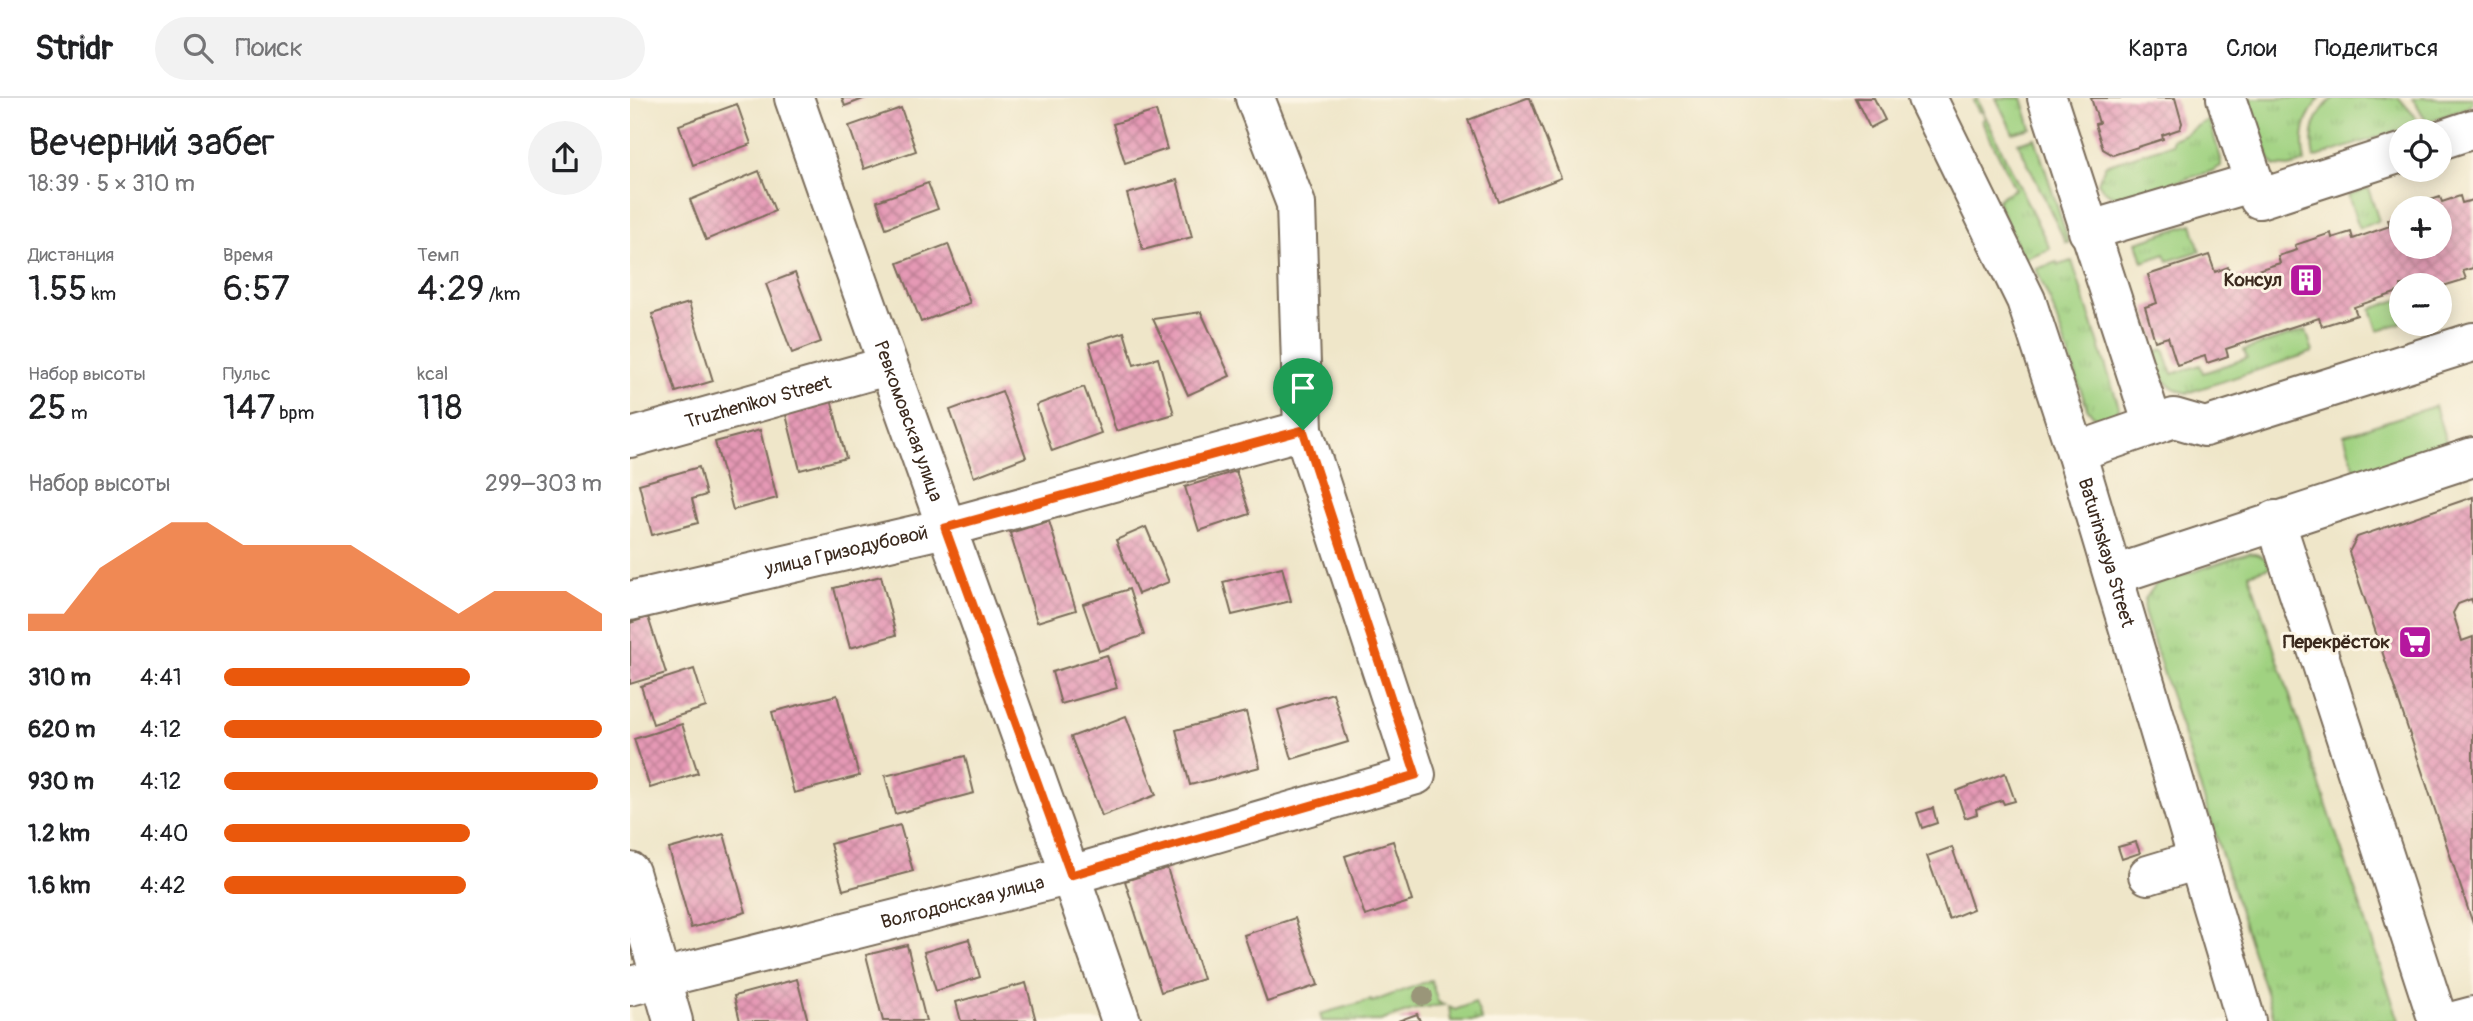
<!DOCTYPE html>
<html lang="ru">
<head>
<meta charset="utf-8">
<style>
	body { margin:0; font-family:Pangolin,sans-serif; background:#f2f2f2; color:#202124; height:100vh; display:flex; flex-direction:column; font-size:26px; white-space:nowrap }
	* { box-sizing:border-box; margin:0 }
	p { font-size:23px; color:#757577 }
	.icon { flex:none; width:38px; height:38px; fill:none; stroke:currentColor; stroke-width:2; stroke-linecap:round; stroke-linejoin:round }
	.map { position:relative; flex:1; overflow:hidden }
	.details { display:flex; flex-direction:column; background:#fff; width:630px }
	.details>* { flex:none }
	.buttons { position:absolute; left:1759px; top:21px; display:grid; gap:14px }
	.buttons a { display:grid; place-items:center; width:63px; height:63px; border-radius:50%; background:#fff; box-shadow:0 4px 18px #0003; font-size:35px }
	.pin { position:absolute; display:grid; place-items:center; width:60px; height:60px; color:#fff; margin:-72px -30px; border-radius:50% 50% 50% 0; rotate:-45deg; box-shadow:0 0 7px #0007 }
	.pin .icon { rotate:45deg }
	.round { display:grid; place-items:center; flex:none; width:74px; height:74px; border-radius:37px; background:#f2f2f2 }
	.summary { display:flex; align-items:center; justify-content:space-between; height:119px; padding:0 28px }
	h1 { font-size:38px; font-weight:600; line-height:52px }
	.stats { display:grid; grid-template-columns:repeat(3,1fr); gap:10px; height:119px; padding:7px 28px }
	.stats div { display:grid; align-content:center }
	.stats b { font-size:35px; font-weight:600 }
	.stats small { font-size:19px; font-weight:400 }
	.stats p { font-size:19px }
	.chart { height:196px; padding:14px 28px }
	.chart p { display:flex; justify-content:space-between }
	.chart svg { width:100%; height:126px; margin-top:7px; fill:#ea580c; opacity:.7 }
	ul { padding:0 28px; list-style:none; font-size:23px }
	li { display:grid; grid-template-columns:112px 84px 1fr; align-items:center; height:52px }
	li i { height:18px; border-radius:9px; background:#ea580c }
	header { display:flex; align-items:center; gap:42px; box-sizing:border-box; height:98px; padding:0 35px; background:#fff; border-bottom:2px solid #e0e0e0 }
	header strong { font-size:33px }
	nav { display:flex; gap:38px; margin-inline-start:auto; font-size:24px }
	.search { width:490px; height:63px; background:#f2f2f2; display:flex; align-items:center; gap:18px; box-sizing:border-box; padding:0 24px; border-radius:38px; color:#757577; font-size:26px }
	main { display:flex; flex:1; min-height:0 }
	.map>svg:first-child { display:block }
	.grass { fill:url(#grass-tufts); stroke:#6e7e50; stroke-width:2 }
	.garden { fill:#a0d281; stroke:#6e7e50; stroke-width:2 }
	.building { fill:url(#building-cross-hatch) }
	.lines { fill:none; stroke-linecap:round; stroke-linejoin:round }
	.minor-casing { stroke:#7a6c5a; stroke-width:42 }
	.minor { stroke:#fff; stroke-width:38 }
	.tree { fill:#9a9679 }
	.route-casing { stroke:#fff; stroke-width:14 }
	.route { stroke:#ea580c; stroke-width:9 }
	.labels { text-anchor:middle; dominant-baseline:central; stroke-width:6; stroke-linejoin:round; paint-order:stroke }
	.poi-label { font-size:19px; font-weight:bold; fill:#3b2a1e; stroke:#fcf5e5; text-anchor:end }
	.street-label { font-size:19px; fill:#3b2a1e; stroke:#fcf5e5 }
</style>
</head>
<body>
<header>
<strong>Stridr</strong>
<div class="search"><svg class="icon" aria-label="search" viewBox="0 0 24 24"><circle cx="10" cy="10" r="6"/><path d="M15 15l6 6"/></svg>Поиск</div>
<nav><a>Карта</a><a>Слои</a><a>Поделиться</a></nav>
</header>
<main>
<section class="details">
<div class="summary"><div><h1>Вечерний забег</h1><p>18:39 · 5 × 310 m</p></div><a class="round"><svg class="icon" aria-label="share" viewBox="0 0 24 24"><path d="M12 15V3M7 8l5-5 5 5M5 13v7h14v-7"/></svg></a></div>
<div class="stats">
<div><p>Дистанция</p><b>1.55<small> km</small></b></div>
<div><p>Время</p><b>6:57</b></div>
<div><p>Темп</p><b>4:29<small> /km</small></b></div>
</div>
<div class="stats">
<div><p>Набор высоты</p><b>25<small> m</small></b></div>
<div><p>Пульс</p><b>147<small> bpm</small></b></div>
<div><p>kcal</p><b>118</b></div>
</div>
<div class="chart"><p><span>Набор высоты</span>299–303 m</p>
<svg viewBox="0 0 160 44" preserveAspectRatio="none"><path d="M0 44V38L10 38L20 22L30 14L40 6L50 6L60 14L70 14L80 14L90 14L100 22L110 30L120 38L130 30L140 30L150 30L160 38V44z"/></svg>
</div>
<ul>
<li><b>310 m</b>4:41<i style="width:65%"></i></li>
<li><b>620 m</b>4:12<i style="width:100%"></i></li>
<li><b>930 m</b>4:12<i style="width:99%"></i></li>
<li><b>1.2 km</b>4:40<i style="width:65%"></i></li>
<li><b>1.6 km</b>4:42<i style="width:64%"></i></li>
</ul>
</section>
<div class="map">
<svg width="1843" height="923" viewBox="0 0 1843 923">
	<defs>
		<pattern id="grass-tufts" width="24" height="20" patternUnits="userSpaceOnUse" patternTransform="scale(1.75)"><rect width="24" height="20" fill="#a0d281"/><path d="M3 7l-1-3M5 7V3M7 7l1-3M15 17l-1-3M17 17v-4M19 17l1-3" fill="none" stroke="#8bb46f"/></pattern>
		<pattern id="building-cross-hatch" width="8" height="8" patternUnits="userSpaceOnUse" patternTransform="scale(1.75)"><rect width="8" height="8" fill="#e599b5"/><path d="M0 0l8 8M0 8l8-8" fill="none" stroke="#bb7d93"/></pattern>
	</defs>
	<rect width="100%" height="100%" fill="#fcf5e5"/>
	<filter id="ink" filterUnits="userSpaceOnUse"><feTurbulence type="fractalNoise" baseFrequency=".0143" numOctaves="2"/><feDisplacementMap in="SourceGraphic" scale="14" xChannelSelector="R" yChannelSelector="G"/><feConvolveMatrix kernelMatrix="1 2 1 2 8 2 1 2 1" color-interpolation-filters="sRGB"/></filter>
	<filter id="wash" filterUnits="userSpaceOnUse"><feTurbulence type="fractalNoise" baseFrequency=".00686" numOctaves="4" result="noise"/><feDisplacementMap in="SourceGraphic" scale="28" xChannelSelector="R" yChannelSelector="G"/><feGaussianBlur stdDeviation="1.57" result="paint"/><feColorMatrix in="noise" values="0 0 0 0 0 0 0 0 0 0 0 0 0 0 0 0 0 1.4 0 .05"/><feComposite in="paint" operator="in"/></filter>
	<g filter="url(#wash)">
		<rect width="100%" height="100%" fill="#efe6c9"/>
		<g class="grass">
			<path d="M1366 0H1392L1401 30 1383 35Z"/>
			<path d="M1619 0H1690C1674 19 1670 39 1675 64L1659 69 1645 68 1639 61Z"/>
			<path d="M1703 0H1769L1784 17 1788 26 1684 60C1679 37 1685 16 1703 0Z"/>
			<path d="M1783 0H1843V5L1836 10 1797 24Z"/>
			<path d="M1347 1 1420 151 1393 161 1367 103 1373 97 1385 91 1352 23 1355 20 1352 13 1349 14 1343 3Z"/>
			<path d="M1579 22 1591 61V68L1582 73 1494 100C1482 99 1475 95 1468 85L1475 67 1542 46V41C1556 38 1565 27 1579 22Z"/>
			<path d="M1405 40 1439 145H1436L1388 45Z"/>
			<path d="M1738 90 1749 123 1729 130 1718 97Z"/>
			<path d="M1562 126 1570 153 1538 163 1535 156 1513 164 1507 144Z"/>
			<path d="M1442 163 1489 309C1486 321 1476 323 1465 320L1457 310 1421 205 1406 171 1427 164 1428 167Z"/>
			<path d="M1771 201V225L1748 232 1741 211Z"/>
			<path d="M1676 232 1683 254 1557 295C1534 290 1529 275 1522 255L1534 251 1542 276 1570 267 1573 275 1617 260 1614 252Z"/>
			<path d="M1619 455C1630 456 1636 460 1643 468L1619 476 1769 923H1645L1514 514 1515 501 1526 486Z"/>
			<path d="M801 882 808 904 814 907 789 910 750 923H692L690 916 741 902 742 904Z"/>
			<path d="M845 904 852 923H821L819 909 825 912Z"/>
		</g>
		<path class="garden" d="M1805 308 1819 353 1728 381 1714 337Z"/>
		<g id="blocks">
			<g class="building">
				<path d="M212 0H236L215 8Z"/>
				<path d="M897 0H900L931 80 869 104 838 22Z"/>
				<path d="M1225 0H1244L1255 22 1240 30Z"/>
				<path d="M1461 0H1545L1552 25 1550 31 1532 37 1533 41 1483 57 1473 51 1465 26 1469 25Z"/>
				<path d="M107 6 121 46 63 67 49 27Z"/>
				<path d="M271 10 286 53 234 71 219 28Z"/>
				<path d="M526 13 537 51 495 65 483 26Z"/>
				<path d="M129 73 145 113 76 142 60 102Z"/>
				<path d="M547 82 562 139 513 152 497 96Z"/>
				<path d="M298 85 308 111 256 130 247 103Z"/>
				<path d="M1830 98 1832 105 1843 102V170L1833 173 1836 181 1810 189V187H1800L1799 184 1788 187H1771V193L1724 209 1727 217 1692 228 1689 220 1596 251 1598 258 1577 265 1575 258 1547 267 1538 239 1525 243 1515 209 1527 205 1518 177 1579 157 1585 174 1598 169 1602 180 1650 165 1648 158 1667 152 1665 147 1701 135 1702 140 1721 134 1723 141 1760 128 1758 122 1771 118V149H1810V110H1777L1810 99 1812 104Z"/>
				<path d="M318 146 340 205 291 224 268 165Z"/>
				<path d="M165 175 191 244 162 255 136 186Z"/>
				<path d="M59 205 83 283 46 294 22 216Z"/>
				<path d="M571 214 600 278 558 297 523 221Z"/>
				<path d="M494 234 504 267 528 260 544 316 486 333 459 245Z"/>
				<path d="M454 289 471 335 422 353 406 307Z"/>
				<path d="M199 293 216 360 170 372 153 305Z"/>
				<path d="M372 293 396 359 344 379 320 312Z"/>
				<path d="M130 332 147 400 103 412 85 344Z"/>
				<path d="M69 369 76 397 62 401 68 425 22 437 9 386Z"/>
				<path d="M606 373 620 416 569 433 555 389Z"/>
				<path d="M1843 399V506L1841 501 1828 506 1823 515 1832 543 1843 539V826L1719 454 1727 439Z"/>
				<path d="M419 423 446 512 407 524 380 435Z"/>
				<path d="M516 429 539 484 508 496 486 442Z"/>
				<path d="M652 469 661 503 602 517 593 484Z"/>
				<path d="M251 478 266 537 220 550 204 490Z"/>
				<path d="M499 491 514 537 469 553 453 506Z"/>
				<path d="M18 519 36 575 0 586V525Z"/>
				<path d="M477 557 487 590 431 606 422 574Z"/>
				<path d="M64 571 76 609 23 626 11 588Z"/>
				<path d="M703 595 718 644 662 661 648 612Z"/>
				<path d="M207 597 229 678 164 695 142 614Z"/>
				<path d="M616 614 630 669 560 687 546 632Z"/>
				<path d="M496 618 526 697 472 718 441 639Z"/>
				<path d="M52 626 68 675 20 690 4 641Z"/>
				<path d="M335 658 344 695 265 716 255 678Z"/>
				<path d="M1375 675 1385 703 1374 706 1372 702 1346 711 1347 716 1335 720 1326 693Z"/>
				<path d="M1303 710 1307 725 1292 730 1287 715Z"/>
				<path d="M270 727 283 773 213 792 200 746Z"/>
				<path d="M94 736 116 814 61 830 39 751Z"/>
				<path d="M763 743 782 803 735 818 715 758Z"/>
				<path d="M1506 744 1510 755 1492 761 1488 749Z"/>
				<path d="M1322 749 1343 811 1319 821 1297 758Z"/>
				<path d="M537 770 573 881 531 894 495 783Z"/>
				<path d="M665 820 688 887 637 904 614 837Z"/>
				<path d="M339 841 350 879 306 893 294 854Z"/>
				<path d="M277 847 296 923H253L236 857Z"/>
				<path d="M167 881 178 923H110L104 898Z"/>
				<path d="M396 885 406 923H331L326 904Z"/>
				<path d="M787 916 790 923H768Z"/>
			</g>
		</g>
	</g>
	<g filter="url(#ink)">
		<use href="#blocks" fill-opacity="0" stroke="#7a6c5a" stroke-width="2"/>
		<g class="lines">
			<g class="minor-casing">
				<g id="minor">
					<path id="s1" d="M164 0C271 308 385 614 491 923"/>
					<path id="s2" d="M1297 0 1396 202 1446 354 1616 923"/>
					<path d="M1417 0 1523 327"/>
					<path d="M1596 0 1624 84"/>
					<path d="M1810 42 1843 31"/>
					<path d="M1458 133 1624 84 1629 101 1771 55"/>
					<path id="s3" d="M0 340 257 268"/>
					<path d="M1446 354 1544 320 1575 329 1843 244"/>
					<path d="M1645 422 1808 923"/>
					<path d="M1484 477 1843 359"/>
					<path id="s4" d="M0 503 315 430 673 332"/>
					<path d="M0 774 43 923"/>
					<path d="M1518 777 1568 762"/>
					<path id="s5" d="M0 888 441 777 786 677 673 332 666 106 625 0"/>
					<path d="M1824 923 1843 918"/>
				</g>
			</g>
			<use href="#minor" class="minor"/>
		</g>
		<circle class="tree" cx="793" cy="898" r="10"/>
	</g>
	<g class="lines" filter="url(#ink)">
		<g class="route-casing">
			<path id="route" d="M673 332 786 677 441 777 315 430Z"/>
		</g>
		<use href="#route" class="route"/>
	</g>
	<defs>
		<g id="building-square" transform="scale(1.75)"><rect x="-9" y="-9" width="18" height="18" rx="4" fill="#b5179e" stroke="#fcf5e5"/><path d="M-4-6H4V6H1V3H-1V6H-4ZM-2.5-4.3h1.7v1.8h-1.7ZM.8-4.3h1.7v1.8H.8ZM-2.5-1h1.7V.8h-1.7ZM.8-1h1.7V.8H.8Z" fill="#fff"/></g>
		<g id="supermarket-square" transform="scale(1.75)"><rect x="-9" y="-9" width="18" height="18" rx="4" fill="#b5179e" stroke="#fcf5e5"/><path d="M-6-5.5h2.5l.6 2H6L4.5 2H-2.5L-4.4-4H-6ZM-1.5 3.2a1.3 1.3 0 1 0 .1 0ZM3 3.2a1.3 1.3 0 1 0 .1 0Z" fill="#fff"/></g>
	</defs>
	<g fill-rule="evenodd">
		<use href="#building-square" x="1676" y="182"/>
		<use href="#supermarket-square" x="1785" y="544"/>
	</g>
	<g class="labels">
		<g class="poi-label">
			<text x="1652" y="182">Консул</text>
			<text x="1760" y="544">Перекрёсток</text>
		</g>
		<g class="street-label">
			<text stroke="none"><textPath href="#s3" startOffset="133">Truzhenikov Street</textPath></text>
			<text stroke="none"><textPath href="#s1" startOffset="343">Ревкомовская улица</textPath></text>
			<text stroke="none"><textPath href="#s4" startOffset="222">улица Гризодубовой</textPath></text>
			<text stroke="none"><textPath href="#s2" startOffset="490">Baturinskaya Street</textPath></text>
			<text stroke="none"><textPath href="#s5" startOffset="343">Волгодонская улица</textPath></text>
		</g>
	</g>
</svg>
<div class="buttons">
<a><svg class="icon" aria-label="locate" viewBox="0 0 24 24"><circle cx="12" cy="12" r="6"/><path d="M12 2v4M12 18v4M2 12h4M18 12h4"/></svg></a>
<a>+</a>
<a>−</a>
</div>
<div class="pin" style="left:673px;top:332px;background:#1e9e55"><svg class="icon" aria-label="arrive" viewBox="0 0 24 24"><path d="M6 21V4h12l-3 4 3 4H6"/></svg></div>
</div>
</main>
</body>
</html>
